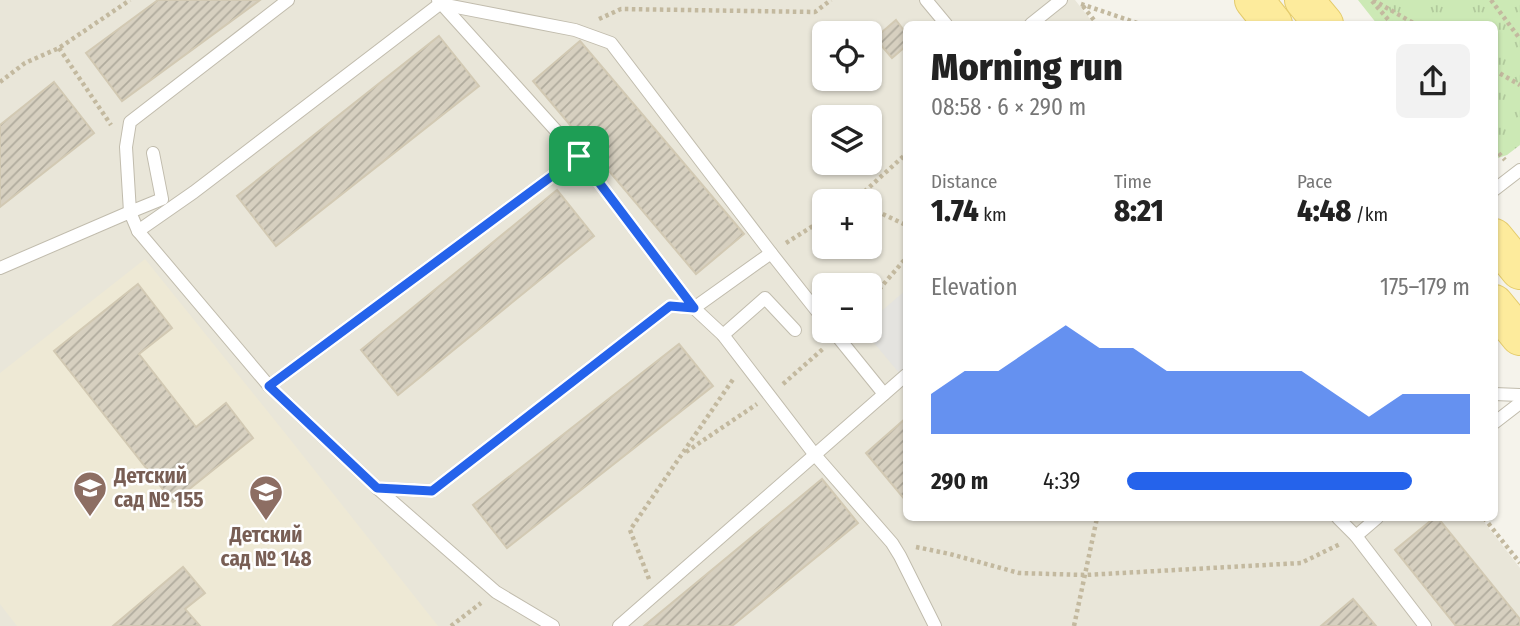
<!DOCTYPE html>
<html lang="en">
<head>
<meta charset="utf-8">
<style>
	body { margin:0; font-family:"Fira Sans Condensed",sans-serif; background:#f2f2f2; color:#222; height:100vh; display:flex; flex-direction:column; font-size:26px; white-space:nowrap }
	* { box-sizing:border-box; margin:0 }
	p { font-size:23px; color:#767676 }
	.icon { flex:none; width:38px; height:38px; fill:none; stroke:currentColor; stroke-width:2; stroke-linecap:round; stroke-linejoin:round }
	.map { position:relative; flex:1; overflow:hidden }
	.panel { position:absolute; left:903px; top:21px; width:595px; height:500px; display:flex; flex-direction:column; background:#fff; border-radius:10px; box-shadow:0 2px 5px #0004 }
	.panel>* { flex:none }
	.buttons { position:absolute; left:812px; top:21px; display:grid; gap:14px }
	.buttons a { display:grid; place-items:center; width:70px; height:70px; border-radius:10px; background:#fff; box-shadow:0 2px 5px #0004; font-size:35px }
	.pin { position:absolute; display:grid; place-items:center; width:60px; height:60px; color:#fff; margin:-30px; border-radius:14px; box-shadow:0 4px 10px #0006 }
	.round { display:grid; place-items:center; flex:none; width:74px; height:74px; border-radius:10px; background:#f2f2f2 }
	.overview { display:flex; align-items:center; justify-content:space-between; height:119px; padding:0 28px }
	h1 { font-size:38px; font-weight:800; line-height:52px }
	.metrics { display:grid; grid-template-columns:repeat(3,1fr); gap:10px; height:119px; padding:7px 28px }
	.metrics div { display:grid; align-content:center }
	.metrics b { font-size:30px; font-weight:800 }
	.metrics small { font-size:19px; font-weight:400 }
	.metrics p { font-size:19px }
	.chart { height:196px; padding:14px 28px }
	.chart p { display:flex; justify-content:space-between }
	.chart svg { width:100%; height:126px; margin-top:7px; fill:#2563eb; opacity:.7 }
	ul { padding:0 28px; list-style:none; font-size:23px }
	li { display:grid; grid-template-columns:112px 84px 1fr; align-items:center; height:52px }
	li i { height:18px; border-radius:9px; background:#2563eb }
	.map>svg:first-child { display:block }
	.residential { fill:#e9e6d9; fill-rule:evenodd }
	.education { fill:#eee9d5 }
	.grass { fill:url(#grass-tufts) }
	.parking { fill:#e4e3df }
	.building { fill:url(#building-hatch); stroke:#d2c9b3; stroke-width:2 }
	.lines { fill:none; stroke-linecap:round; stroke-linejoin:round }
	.service-casing { stroke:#c1bcad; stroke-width:14 }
	.primary-casing { stroke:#e4cb6b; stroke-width:40 }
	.path { stroke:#c3b99f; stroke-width:4.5; stroke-dasharray:3.5 3.5; stroke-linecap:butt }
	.service { stroke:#fff; stroke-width:12 }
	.primary { stroke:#fdeb9c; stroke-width:38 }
	.route-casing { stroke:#fff; stroke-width:14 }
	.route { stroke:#2563eb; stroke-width:9 }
	.labels { text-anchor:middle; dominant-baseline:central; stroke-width:5; stroke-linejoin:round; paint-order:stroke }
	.education-label { font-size:21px; font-weight:bold; fill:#785e54; stroke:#fff; text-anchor:start }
</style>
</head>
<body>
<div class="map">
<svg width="1520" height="626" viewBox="0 0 1520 626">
	<defs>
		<pattern id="grass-tufts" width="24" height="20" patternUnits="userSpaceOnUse" patternTransform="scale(1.75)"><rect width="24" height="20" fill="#cce9b5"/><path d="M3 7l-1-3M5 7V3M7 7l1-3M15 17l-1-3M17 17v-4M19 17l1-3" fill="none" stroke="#b1c99c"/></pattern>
		<pattern id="building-hatch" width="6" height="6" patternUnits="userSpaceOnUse" patternTransform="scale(1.75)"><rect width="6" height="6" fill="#d7d0c0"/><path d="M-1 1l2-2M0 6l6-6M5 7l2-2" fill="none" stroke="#b0ab9d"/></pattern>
	</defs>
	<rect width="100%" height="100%" fill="#f5f3eb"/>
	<path class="residential" d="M0 0H1075L1094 24H906V518H1481L1520 568V626H0ZM824 33H870V79H824ZM824 117H870V163H824ZM824 201H870V247H824ZM824 285H870V331H824Z"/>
	<path class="education" d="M145 259 285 433 438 626H17L0 604V373Z"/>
	<path class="grass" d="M1358 0H1520V145L1507 155 1495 159 1494 24H1377Z"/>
	<path class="parking" d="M906 290V368L900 374 864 331H870V321Z"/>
	<g class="building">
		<path d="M158 0H260L122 101 86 53Z"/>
		<path d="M896 20 906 33V46L892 58 875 38Z"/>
		<path d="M439 36 479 86 276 246 237 196Z"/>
		<path d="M580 41 744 234 696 274 533 81Z"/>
		<path d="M54 82 94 133 0 207V125Z"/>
		<path d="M557 190 594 236 398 395 361 350Z"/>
		<path d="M138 284 172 328 139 354 196 427 226 403 253 438 173 502 54 351Z"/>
		<path d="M679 344 713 386 507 548 473 505Z"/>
		<path d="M906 418V501L866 453Z"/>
		<path d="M822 479 858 523 732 626H644Z"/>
		<path d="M1434 518H1438L1520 619V626H1456L1395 550Z"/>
		<path d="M183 567 205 593 185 609 200 626H113Z"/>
		<path d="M1353 599 1376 626H1321Z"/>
	</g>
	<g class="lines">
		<g class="service-casing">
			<g id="service">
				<path d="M438 0 579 156 694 308 723 335 815 455 892 543 900 556 935 626"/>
				<path d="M926 0 946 24"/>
				<path d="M441 4 575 30 611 43 771 253 824 320"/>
				<path d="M1031 24 1061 0"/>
				<path d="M153 153 162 199 130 212 126 147 130 122 288 0"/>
				<path d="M1494 190 1520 170"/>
				<path d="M138 231 194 192 445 0"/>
				<path d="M0 268 130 212 138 231 269 386 377 488 496 592 553 626"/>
				<path d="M833 331 884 394"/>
				<path d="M723 335 765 298 795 330"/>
				<path d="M269 386 579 156"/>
				<path d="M1494 394 1520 395"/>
				<path d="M1494 423 1520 403"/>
				<path d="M377 488 432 491 670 306 694 308 771 253"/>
				<path d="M1338 518 1356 536 1425 626"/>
				<path d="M1356 536 1377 518"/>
				<path d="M619 626 906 375"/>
			</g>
		</g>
		<g class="primary-casing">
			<g id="primary">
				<path d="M1254 0 1273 24"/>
				<path d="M1304 0 1324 24"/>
				<path d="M1494 238 1520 270"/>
				<path d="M1494 304 1520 336"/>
			</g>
		</g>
		<g class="path">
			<path d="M1373 0 1415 24"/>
			<path d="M1491 0 1520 39"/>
			<path d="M1372 1 1392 24"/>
			<path d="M1081 4 1140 24"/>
			<path d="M1083 6 1097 24"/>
			<path d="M599 19 621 9 815 12 831 0"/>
			<path d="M59 48 111 125"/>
			<path d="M1494 70 1520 85"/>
			<path d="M0 82 25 63 59 48 130 0"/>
			<path d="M1494 148 1505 160"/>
			<path d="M854 201 906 154"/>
			<path d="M870 208 906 225"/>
			<path d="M786 243 824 219"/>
			<path d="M870 300 906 258"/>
			<path d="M783 384 824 348"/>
			<path d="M686 452 757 404"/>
			<path d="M1484 518 1520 563"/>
			<path d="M916 547 950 554 1019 573 1085 575 1301 563 1340 544"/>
			<path d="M649 579 630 530 734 378"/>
			<path d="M451 626 481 603"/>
			<path d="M1074 626 1097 518"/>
		</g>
		<use href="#service" class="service"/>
		<use href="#primary" class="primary"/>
	</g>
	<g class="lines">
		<g class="route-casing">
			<path id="route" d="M579 156 694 308 670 306 432 491 377 488 269 386Z"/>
		</g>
		<use href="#route" class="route"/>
	</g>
	<defs>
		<g id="school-pin" transform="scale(1.75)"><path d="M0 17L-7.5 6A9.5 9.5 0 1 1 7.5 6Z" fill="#8d6e63" stroke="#fff"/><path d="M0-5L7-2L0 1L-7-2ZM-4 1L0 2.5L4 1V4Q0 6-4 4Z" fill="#fff"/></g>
	</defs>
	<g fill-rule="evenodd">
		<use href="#school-pin" x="90" y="488"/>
		<use href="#school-pin" x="266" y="492"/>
	</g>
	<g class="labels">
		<g class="education-label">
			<text x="114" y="476">Детский<tspan x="114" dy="24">сад № 155</tspan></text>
			<text x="266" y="535" text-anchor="middle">Детский<tspan x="266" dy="24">сад № 148</tspan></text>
		</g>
	</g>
</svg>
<div class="buttons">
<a><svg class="icon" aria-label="locate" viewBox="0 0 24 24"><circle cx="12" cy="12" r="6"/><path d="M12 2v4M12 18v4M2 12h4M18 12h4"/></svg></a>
<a><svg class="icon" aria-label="layers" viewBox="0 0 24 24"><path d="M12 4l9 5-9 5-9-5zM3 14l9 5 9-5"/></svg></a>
<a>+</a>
<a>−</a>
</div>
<div class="pin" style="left:579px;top:156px;background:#1e9e55"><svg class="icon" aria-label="arrive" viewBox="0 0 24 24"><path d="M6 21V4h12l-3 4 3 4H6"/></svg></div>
<section class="panel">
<div class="overview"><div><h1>Morning run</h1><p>08:58 · 6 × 290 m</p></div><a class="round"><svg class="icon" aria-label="share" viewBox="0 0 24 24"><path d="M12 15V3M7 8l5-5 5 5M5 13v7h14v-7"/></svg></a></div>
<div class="metrics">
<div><p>Distance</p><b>1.74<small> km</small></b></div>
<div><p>Time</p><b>8:21</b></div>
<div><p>Pace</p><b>4:48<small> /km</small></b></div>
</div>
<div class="chart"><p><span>Elevation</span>175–179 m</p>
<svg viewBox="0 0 160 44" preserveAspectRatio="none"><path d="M0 44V30L10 22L20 22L30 14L40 6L50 14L60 14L70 22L80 22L90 22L100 22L110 22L120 30L130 38L140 30L150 30L160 30V44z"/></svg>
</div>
<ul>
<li><b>290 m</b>4:39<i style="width:83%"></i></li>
</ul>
</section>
</div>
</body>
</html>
